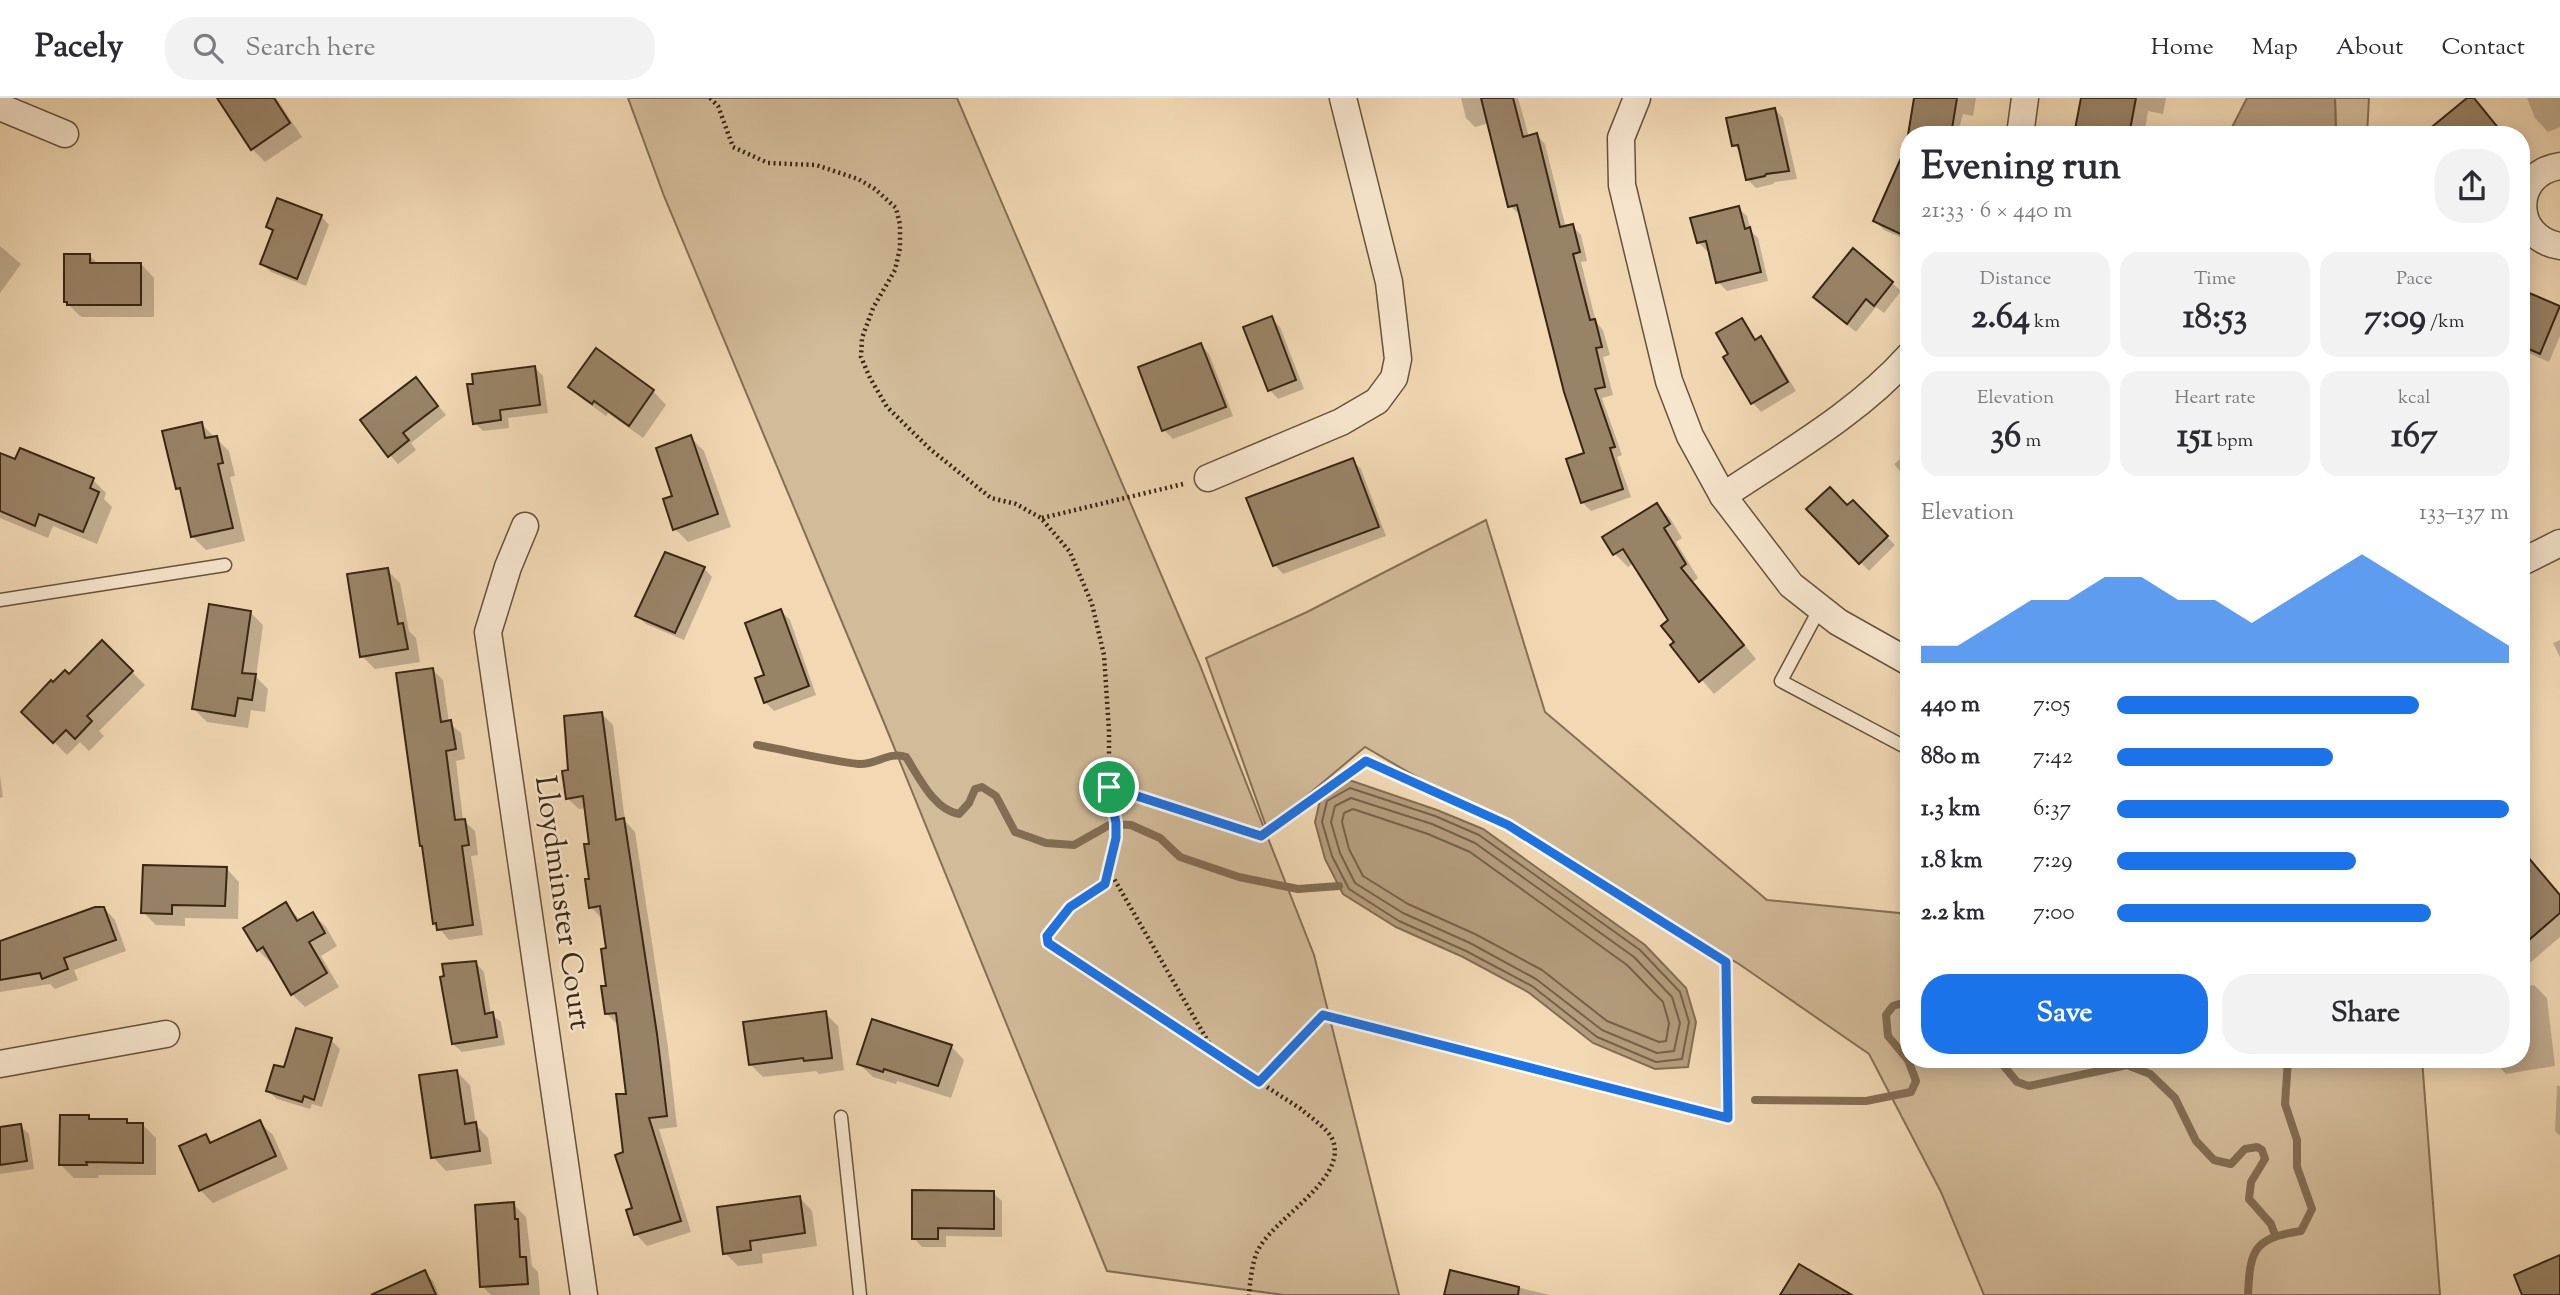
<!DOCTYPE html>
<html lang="en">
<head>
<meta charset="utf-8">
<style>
	body { margin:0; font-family:"Sorts Mill Goudy",serif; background:#f2f2f3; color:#2b2b33; height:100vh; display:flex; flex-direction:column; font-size:26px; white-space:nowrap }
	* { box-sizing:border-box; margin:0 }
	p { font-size:23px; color:#7c7c81 }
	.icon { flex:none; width:38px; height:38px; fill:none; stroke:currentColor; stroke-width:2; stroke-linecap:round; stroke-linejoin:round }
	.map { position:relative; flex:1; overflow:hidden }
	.side { position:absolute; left:1900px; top:28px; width:630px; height:942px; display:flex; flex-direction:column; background:#fff; border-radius:28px; box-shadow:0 4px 18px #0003 }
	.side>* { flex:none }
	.pin { position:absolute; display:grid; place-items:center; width:60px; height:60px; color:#fff; margin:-30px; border:4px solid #fff; border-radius:50%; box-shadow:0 2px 7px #0007 }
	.round { display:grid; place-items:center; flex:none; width:74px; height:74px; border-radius:28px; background:#f2f2f3 }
	.summary { display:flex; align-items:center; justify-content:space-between; height:119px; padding:0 21px }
	h1 { font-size:38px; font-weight:700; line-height:52px }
	.stats { display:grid; grid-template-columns:repeat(3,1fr); gap:10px; height:119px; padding:7px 21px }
	.stats div { display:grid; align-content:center; border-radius:18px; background:#f2f2f3; text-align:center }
	.stats b { font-size:35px; font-weight:700 }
	.stats small { font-size:19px; font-weight:400 }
	.stats p { font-size:19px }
	.chart { height:196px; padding:14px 21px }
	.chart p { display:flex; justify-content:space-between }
	.chart svg { width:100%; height:126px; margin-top:7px; fill:#1a73e8; opacity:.7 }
	.action { display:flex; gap:14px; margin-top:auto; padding:14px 21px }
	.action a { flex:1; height:80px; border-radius:28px; background:#1a73e8; color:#fff; font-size:28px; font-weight:700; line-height:80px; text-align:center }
	.action a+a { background:#f2f2f3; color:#2b2b33 }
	ul { padding:0 21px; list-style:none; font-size:23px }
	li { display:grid; grid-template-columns:112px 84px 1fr; align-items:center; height:52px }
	li i { height:18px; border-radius:9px; background:#1a73e8 }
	header { display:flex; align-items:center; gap:42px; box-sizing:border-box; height:98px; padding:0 35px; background:#fff; border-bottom:2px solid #e1e1e2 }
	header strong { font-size:33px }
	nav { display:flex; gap:38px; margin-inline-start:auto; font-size:24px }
	.search { width:490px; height:63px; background:#f2f2f3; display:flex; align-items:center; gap:18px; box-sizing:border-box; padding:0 24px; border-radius:28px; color:#7c7c81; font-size:26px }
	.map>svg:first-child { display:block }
	.green { fill:#d2bb99; stroke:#857056; stroke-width:2 }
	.water { fill:#b39c7d; stroke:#826d53; stroke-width:2 }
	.shadow { fill:#0003 }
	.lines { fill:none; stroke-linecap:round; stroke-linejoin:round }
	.shore { stroke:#766148; stroke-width:2 }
	.stream { stroke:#826d53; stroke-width:8 }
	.building { fill:#998367; stroke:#382613; stroke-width:2 }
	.service-casing { stroke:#66533b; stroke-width:15 }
	.minor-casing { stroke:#66533b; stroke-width:29 }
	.path { stroke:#382613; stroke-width:4.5; stroke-dasharray:2 3.5; stroke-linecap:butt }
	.service { stroke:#f7e6ce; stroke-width:12 }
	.minor { stroke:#f7e6ce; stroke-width:26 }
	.route-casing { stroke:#fff; stroke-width:14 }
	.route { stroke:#1a73e8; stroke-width:9 }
	.labels { text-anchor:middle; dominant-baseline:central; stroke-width:5; stroke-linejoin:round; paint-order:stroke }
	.street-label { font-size:30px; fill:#382613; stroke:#f7e6ce }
</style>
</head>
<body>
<header>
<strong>Pacely</strong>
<div class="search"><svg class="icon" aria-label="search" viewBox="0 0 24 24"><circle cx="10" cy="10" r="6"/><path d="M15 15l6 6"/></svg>Search here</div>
<nav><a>Home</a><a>Map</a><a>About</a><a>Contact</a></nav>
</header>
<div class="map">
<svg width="2560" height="1197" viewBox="0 0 2560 1197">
	<rect width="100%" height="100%" fill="#f2d9b4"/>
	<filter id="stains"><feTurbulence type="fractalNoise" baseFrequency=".00286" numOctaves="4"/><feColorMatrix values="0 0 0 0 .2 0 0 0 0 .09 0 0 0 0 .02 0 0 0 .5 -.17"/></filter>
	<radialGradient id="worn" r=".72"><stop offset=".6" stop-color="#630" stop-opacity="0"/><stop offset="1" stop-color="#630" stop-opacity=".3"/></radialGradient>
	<g class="green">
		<path d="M628 0H957L1199 565 1314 857 1399 1197H1284L1107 1173 885 627 664 98Z"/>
		<path d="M2335 0H2369L2367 37H2336Z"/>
		<path d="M1486 422 1545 614 1767 802 1909 816V961H2422L2440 1197H1984L1941 1094 1869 956 1739 866 1365 649 1267 731 1206 560 1307 514Z"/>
	</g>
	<g class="water">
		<path d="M2247 0H2335L2336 37H2228Z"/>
		<path d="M1349 682 1437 712 1483 731 1645 847 1686 890 1696 924 1688 969 1655 971 1593 945 1528 894 1463 859 1396 829 1343 796 1325 761 1315 724 1321 698Z"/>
	</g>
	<g class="shadow">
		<path d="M219 0H276L302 39 265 64 252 51Z"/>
		<path d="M1461 0H1518L1529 39 1537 37 1545 46 1566 130 1572 128 1581 137 1587 163 1581 164 1596 224 1603 232 1610 257 1603 259 1613 297 1602 300 1622 357 1617 359 1631 399 1591 413 1582 404 1586 356 1521 116H1519L1510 108 1489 25 1475 29 1466 20Z"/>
		<path d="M1916 0H1976L1973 18 1963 16 1959 31 1961 37H1912Z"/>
		<path d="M2082 0H2166L2163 16 2148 13 2144 37H2083L2077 30Z"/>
		<path d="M2527 0H2560V29L2548 34 2535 20Z"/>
		<path d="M1775 11 1783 20 1797 81 1775 84 1773 86 1756 90 1747 81 1742 55 1734 47Z"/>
		<path d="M1900 67 1909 71V143L1884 132 1875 123Z"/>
		<path d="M1738 110 1747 118 1751 133 1758 140 1768 183 1727 193 1718 184 1710 152 1707 153 1698 144Z"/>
		<path d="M321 118 329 127 306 188 271 174 262 166 274 135 268 129Z"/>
		<path d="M0 148 21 166 0 195Z"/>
		<path d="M90 158 98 166H141L154 180V219H82L79 217 66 204Z"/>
		<path d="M1892 185 1901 193 1884 215 1876 209 1856 234 1823 207Z"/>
		<path d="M2522 194 2560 210V238L2549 264 2522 252Z"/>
		<path d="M1271 220 1280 229 1304 291 1278 301 1270 292Z"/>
		<path d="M1741 222 1757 243 1760 240 1769 249 1796 293 1761 314 1753 305 1725 260 1731 256Z"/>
		<path d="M1201 247 1209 256 1233 318 1173 341 1164 332 1140 270Z"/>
		<path d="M596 253 653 293 666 307 643 340 608 315 606 318 584 302 570 289Z"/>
		<path d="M534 269 543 278 548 315 508 320 509 330 483 333 475 325Z"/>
		<path d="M416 281 446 317 411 345 416 352 398 366 390 357Z"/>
		<path d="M201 326 229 353 235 378 230 379 245 443 206 452 193 439 183 396 177 390Z"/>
		<path d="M691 340 704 353 731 429 688 444 675 431V399Z"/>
		<path d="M1909 354V384L1894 366Z"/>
		<path d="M0 360 93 382 106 395 104 401 112 409 97 446 53 428 48 440 0 420Z"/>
		<path d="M1352 362 1361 371 1386 438 1283 476 1275 467Z"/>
		<path d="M1853 404 1895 447 1869 473 1809 411 1847 409Z"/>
		<path d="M1657 407 1670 420 1682 440 1676 444 1698 480 1693 484 1756 561 1714 596 1672 548 1676 544 1670 523 1634 465 1628 469 1615 456Z"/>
		<path d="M704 470 712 479 684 542 646 526 637 518Z"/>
		<path d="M387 472 400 485 409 533 416 540 420 564 375 571 362 558Z"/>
		<path d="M781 513 790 522 816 597 774 613 765 604 766 578Z"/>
		<path d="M250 514 263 527 256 579 268 591 265 614 251 612 248 630 207 624 194 611Z"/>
		<path d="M2560 542V559L2553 545Z"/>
		<path d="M102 544 145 587 99 633 104 638 89 653 80 644 67 657 24 614 53 586 69 579Z"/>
		<path d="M432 571 443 582 449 625 461 635 465 661 456 663 463 722 475 733 478 757 471 758 483 837 449 842 435 825 424 751 421 747Z"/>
		<path d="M601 615 613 627 625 723 635 734 668 949 677 1029 659 1031 691 1134 647 1148 636 1136 625 1056 628 997 618 927 607 916 608 852 602 821 591 809V747L586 710 579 711 567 700 570 674Z"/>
		<path d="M0 677 3 699 0 700Z"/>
		<path d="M2532 766 2560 797V839L2530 865 2522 857V775Z"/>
		<path d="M226 770 239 784 238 821 185 820V828L156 827 143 814Z"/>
		<path d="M286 806 301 823 313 816 326 829 337 848 321 858 339 889 305 909 292 896 273 864 271 865 258 852Z"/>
		<path d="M104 810 115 822 126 853 74 872 78 882 55 891 50 886 0 894V845Z"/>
		<path d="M476 865 484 874 491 916 501 924 505 947 462 954 453 946Z"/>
		<path d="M2534 887 2547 900 2555 968 2506 976 2492 961H2522V889Z"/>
		<path d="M825 915 838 928 844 972 819 976 816 973 763 979 750 966Z"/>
		<path d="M331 942 340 951 322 1009 312 1006 310 1011 277 1001 268 993 285 971Z"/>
		<path d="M951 948 964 962 951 1000 897 983 896 986 873 979 859 966Z"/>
		<path d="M456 973 470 987 476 1027 488 1040 492 1066 446 1073 433 1059Z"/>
		<path d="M2557 988H2560V1038L2555 1033Z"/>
		<path d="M88 1019 92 1023H127L131 1027H143L156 1040V1077H98L99 1080H74L61 1067Z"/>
		<path d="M259 1024 273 1037 288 1071 213 1105 200 1092 205 1038 213 1046Z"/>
		<path d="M20 1028 29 1036 34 1071 0 1076V1031Z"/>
		<path d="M993 1095 1002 1103V1139L946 1138V1149H922L914 1140Z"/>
		<path d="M799 1099 812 1113 817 1148 762 1156 763 1165 738 1168 725 1155Z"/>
		<path d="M513 1106 526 1119 532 1168 538 1174 540 1197H491L482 1188Z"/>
		<path d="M1452 1174 1550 1197H1446Z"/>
		<path d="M424 1175 433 1183 439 1197H376Z"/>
	</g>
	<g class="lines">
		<g class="shore">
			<path d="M1350 690 1435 718 1479 737 1640 852 1680 894 1689 924 1682 961 1656 964 1597 939 1532 888 1466 853 1399 823 1349 791 1332 758 1322 724 1327 703Z"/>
			<path d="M1351 700 1432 726 1475 745 1634 859 1672 899 1680 925 1674 953 1657 955 1602 932 1536 881 1470 845 1403 815 1355 785 1340 755 1331 724 1335 708Z"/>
			<path d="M1353 711 1428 736 1470 754 1627 867 1663 904 1669 925 1666 943 1659 944 1607 923 1542 872 1475 836 1408 806 1363 778 1349 751 1342 724 1344 715Z"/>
		</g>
		<g class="stream">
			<path d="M757 647C790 653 825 662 859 666 876 667 889 653 906 659 919 679 934 712 959 716L969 705 975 691 982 689 996 698 1015 734 1046 745 1074 747 1111 726 1131 727 1160 740 1180 759 1239 779 1298 791 1339 788"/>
			<path d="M1998 961 2017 984 2029 988 2127 967 2150 976 2175 1000 2196 1043 2214 1062 2231 1066 2245 1051 2257 1049 2262 1052 2265 1061 2251 1084 2249 1101 2271 1126 2275 1137"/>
			<path d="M1755 1002 1866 1003 1911 994 1916 983 1908 962 1888 938 1886 917 1893 908 1909 903"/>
			<path d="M2248 1197C2250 1151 2254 1140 2301 1133L2312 1111 2297 1069V1042L2285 1006 2288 961"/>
		</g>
	</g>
	<g class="building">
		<path d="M217 0H274L290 25 251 52Z"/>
		<path d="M1481 0H1513L1523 39 1537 35 1560 129 1573 126 1580 154 1573 156 1590 222 1595 221 1602 249 1596 250 1605 289 1595 291 1615 349 1610 350 1623 391 1581 405 1566 361 1584 355 1564 294 1517 107 1508 109Z"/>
		<path d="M1914 0H1957L1951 37H1908Z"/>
		<path d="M2081 0H2136L2129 37H2105L2075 31Z"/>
		<path d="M2467 0H2474L2504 37H2422Z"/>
		<path d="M1775 10 1789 73 1766 76 1765 78 1746 82 1738 47 1732 48 1726 20Z"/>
		<path d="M1909 42V140L1873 123Z"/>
		<path d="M277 100 322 117 297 181 260 166 273 132 266 129Z"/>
		<path d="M1739 108 1745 131 1750 129 1761 174 1716 185 1706 143 1697 145 1690 120Z"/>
		<path d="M1853 150 1893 184 1874 208 1866 201 1847 226 1813 199Z"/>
		<path d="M64 156H90V165H141V207H67V204H64Z"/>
		<path d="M2522 192 2560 208 2540 256 2522 248Z"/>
		<path d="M1272 218 1296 282 1268 293 1243 229Z"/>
		<path d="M1742 220 1755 242 1761 238 1788 284 1751 306 1723 259 1728 256 1716 235Z"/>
		<path d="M1201 245 1226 309 1162 333 1138 269Z"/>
		<path d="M596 250 654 292 629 328 594 303 592 306 568 289Z"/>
		<path d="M535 268 540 307 500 312 501 322 473 326 467 286H473L472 276Z"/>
		<path d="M416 279 438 308 403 335 409 342 388 359 360 322Z"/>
		<path d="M202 324 205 340 217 338 223 365 218 366 233 430 191 439 180 390 176 391 162 333Z"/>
		<path d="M691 337 718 416 673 432 663 401 672 398 656 350Z"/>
		<path d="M20 350 94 380 90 390 99 394 83 434 39 416 35 428 0 413V355L15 361Z"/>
		<path d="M1353 360 1379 429 1273 468 1246 400Z"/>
		<path d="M1830 389 1847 407 1853 402 1888 438 1859 466 1806 411Z"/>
		<path d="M1657 405 1670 426 1664 430 1686 466 1681 470 1744 547 1699 584 1670 547 1674 544 1661 528 1668 522 1623 451 1613 457 1602 439Z"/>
		<path d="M665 454 705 469 675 535 635 518Z"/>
		<path d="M388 470 398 526 403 525 408 551 360 559 347 476Z"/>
		<path d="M209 506 251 513 242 575 256 576 252 602 238 600 235 618 192 611Z"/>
		<path d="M781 511 809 588 764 605 755 580 764 577 745 525Z"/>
		<path d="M102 542 133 573 87 618 92 623 75 641 66 632 53 645 21 614 51 582 53 584 65 572 69 576Z"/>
		<path d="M433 570 441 624 451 622 456 651 446 653 455 722 465 721 469 747 462 748 473 827 437 832 436 825 433 826 422 748H420L396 575Z"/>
		<path d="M602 614 616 722 624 720 657 936 667 1018 649 1020 681 1123 634 1137 626 1112 632 1110 615 1057 623 1054 616 996H626L616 915 605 916 601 888H606L601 851 606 850 600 808 589 810 585 781H589L584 746H589L583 698 566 701 562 673 568 672 564 618Z"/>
		<path d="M2522 752 2560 797V815L2522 848Z"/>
		<path d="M143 767 227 769 225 808 172 807V816L141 815Z"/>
		<path d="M286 804 297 823 313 814 325 835 309 844 327 875 291 897 263 849 257 853 243 830Z"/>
		<path d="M95 809H104L116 842 64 860 68 871 42 881 40 875 0 882V843Z"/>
		<path d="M476 863 485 916 493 914 497 939 452 946 440 879 444 878 442 866Z"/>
		<path d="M826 913 832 960 804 963 803 960 749 967 743 924Z"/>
		<path d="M872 921 952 947 938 988 884 971 883 974 857 966Z"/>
		<path d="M296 930 332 940 314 1002 304 998 302 1004 266 993 274 967 284 969Z"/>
		<path d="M457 972 465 1026 476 1024 480 1053 431 1060 419 977Z"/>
		<path d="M60 1017H89V1021H127V1025H143V1065L86 1064 87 1067H59Z"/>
		<path d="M260 1022 276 1058 199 1093 179 1048 206 1036 210 1045Z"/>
		<path d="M21 1026 27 1063 0 1067V1029Z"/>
		<path d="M912 1092 994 1093V1131L938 1130V1141H912Z"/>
		<path d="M800 1098 805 1135 750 1143 751 1152 723 1156 717 1109Z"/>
		<path d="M514 1104 515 1121H518L520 1159H526L528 1186 480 1189 475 1107Z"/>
		<path d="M2560 1157V1197H2522L2514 1177Z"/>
		<path d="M1799 1166 1852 1197H1780Z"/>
		<path d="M425 1172 436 1197H371Z"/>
		<path d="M1450 1172 1519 1189 1518 1197H1444Z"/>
	</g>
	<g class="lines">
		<g class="service-casing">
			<g id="service">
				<path d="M0 502 225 467"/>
				<path d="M1820 510 1781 583 1909 651"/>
				<path d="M841 1019 860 1197"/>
			</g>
		</g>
		<g class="minor-casing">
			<g id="minor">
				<path d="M1637 0 1621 40 1622 87 1669 283 1690 338 1723 398 1791 487 1838 524 1909 564"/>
				<path d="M0 9 65 36"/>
				<path d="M2020 37 2025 0"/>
				<path d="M2560 68C2511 75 2511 140 2560 148"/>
				<path d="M1208 380 1341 324 1377 303 1394 280 1398 261 1389 184 1343 0"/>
				<path d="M1723 398C1787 355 1857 316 1909 258"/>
				<path d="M525 428 508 469 488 534 584 1197"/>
				<path d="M2522 464 2560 445"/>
				<path d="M0 966 166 936"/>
			</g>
		</g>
		<g class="path">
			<path d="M710 0 718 8 733 49 768 65 816 67 858 81 875 91 896 110 900 127V150L895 172 873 210 862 240 861 259 870 280 887 309 930 351 991 400 1016 406 1041 420 1070 454 1092 506 1104 557 1109 633V689L1117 725V740L1105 786 1070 809 1047 838V845L1063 857 1301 1011C1312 1021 1331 1032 1334 1046 1343 1085 1272 1121 1257 1154 1252 1166 1250 1184 1249 1197"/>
			<path d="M1042 420 1183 386"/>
			<path d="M1109 689 1261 738 1366 663 1508 727 1726 865 1728 1020 1323 917 1259 984"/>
			<path d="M1109 772 1213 952"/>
		</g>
		<use href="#service" class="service"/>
		<use href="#minor" class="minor"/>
	</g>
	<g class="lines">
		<g class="route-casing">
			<path id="route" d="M1366 663 1508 727 1726 864 1728 1020 1323 917 1259 984 1048 845 1047 838 1070 809 1105 786 1116 740V725L1109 689 1261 738Z"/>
		</g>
		<use href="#route" class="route"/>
	</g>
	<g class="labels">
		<g class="street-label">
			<text transform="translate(561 805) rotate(82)">Lloydminster Court</text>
		</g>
	</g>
	<rect width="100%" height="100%" filter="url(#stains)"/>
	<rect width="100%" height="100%" fill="url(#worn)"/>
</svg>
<div class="pin" style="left:1109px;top:689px;background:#1e9e55"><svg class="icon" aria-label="arrive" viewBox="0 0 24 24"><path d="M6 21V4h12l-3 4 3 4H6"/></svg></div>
<section class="side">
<div class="summary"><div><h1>Evening run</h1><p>21:33 · 6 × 440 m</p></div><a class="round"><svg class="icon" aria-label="share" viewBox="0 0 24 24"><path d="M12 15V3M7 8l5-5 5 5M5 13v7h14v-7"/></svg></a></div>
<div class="stats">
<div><p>Distance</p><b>2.64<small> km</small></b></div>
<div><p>Time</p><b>18:53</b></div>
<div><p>Pace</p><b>7:09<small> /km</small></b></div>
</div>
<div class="stats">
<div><p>Elevation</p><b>36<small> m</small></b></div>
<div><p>Heart rate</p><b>151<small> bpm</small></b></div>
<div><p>kcal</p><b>167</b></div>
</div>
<div class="chart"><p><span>Elevation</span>133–137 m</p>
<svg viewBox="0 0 160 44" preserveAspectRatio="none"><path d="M0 44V38L10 38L20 30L30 22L40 22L50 14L60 14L70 22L80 22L90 30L100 22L110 14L120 6L130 14L140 22L150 30L160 38V44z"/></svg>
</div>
<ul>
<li><b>440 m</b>7:05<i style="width:77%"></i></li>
<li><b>880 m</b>7:42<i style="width:55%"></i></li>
<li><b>1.3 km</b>6:37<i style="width:100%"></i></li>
<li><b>1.8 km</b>7:29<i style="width:61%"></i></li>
<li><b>2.2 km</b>7:00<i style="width:80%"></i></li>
</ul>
<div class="action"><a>Save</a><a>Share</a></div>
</section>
</div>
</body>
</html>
